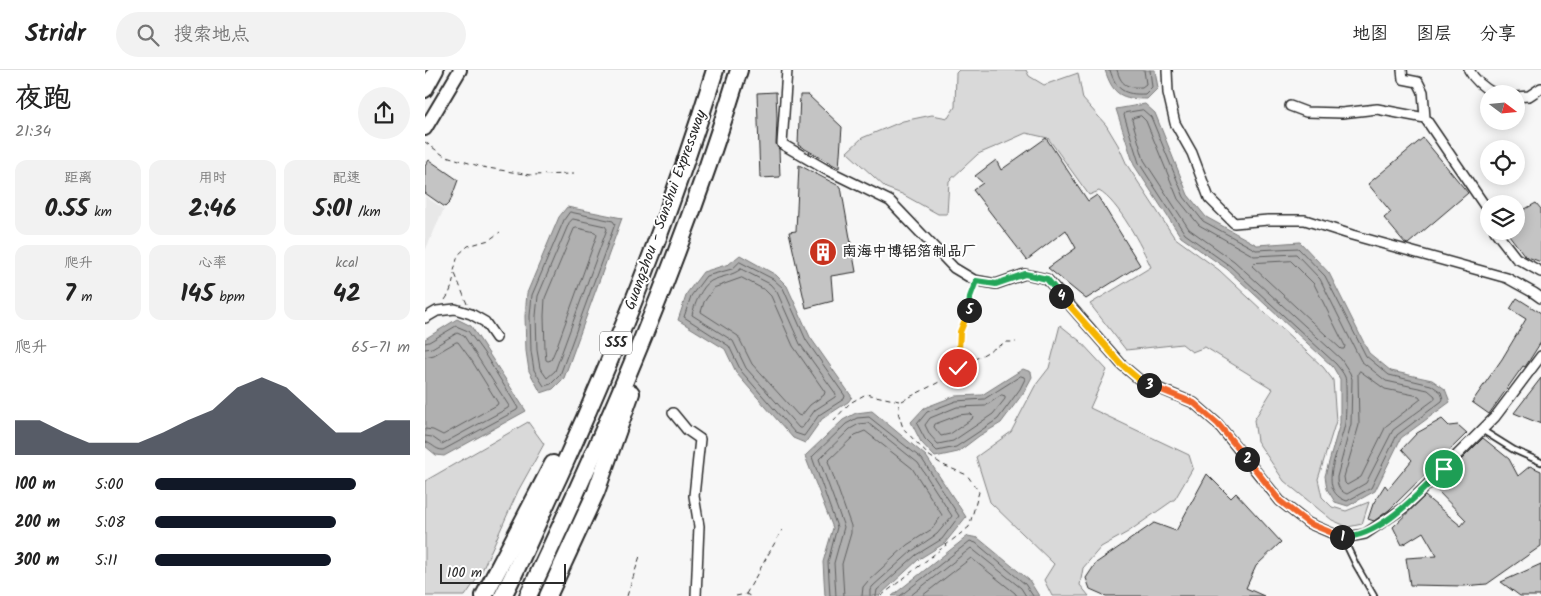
<!DOCTYPE html>
<html lang="zh">
<head>
<meta charset="utf-8">
<style>
	body { margin:0; font-family:Kalam,"LXGW WenKai TC",sans-serif; background:#f2f2f2; color:#222; height:100vh; display:flex; flex-direction:column; font-size:19px; white-space:nowrap }
	* { box-sizing:border-box; margin:0 }
	p { font-size:16px; color:#767676 }
	.icon { flex:none; width:28px; height:28px; fill:none; stroke:currentColor; stroke-width:2; stroke-linecap:round; stroke-linejoin:round }
	.map { position:relative; flex:1; overflow:hidden }
	.panel { display:flex; flex-direction:column; background:#fff; width:425px }
	.panel>* { flex:none }
	.needle { width:32px; rotate:106deg }
	.controls { position:absolute; left:1055px; top:15px; display:grid; gap:10px }
	.controls a { display:grid; place-items:center; width:45px; height:45px; border-radius:50%; background:#fff; box-shadow:0 2px 12px #0003; font-size:25px }
	.scale { position:absolute; left:15px; bottom:12px; width:126px; box-sizing:border-box; padding-left:5px; border:2px solid #2b2b2b; border-top:0; font-size:14px; line-height:18px; white-space:nowrap; color:#2b2b2b; -webkit-text-stroke:4px #fff; paint-order:stroke }
	.pin { position:absolute; display:grid; place-items:center; width:42px; height:42px; color:#fff; margin:-21px; border:2px solid #fff; border-radius:50%; box-shadow:0 1px 5px #0007 }
	.km { position:absolute; width:25px; height:25px; margin:-12px; border-radius:50%; background:#222; color:#fff; font-size:14px; line-height:25px; text-align:center }
	.round { display:grid; place-items:center; flex:none; width:52px; height:52px; border-radius:26px; background:#f2f2f2 }
	.headline { display:flex; align-items:center; justify-content:space-between; height:85px; padding:0 15px }
	h1 { font-size:28px; font-weight:700; line-height:38px }
	.metrics { display:grid; grid-template-columns:repeat(3,1fr); gap:8px; height:85px; padding:5px 15px }
	.metrics div { display:grid; align-content:center; border-radius:12px; background:#f2f2f2; text-align:center }
	.metrics b { font-size:25px; font-weight:700 }
	.metrics small { font-size:14px; font-weight:400 }
	.metrics p { font-size:14px }
	.chart { height:140px; padding:10px 15px }
	.chart p { display:flex; justify-content:space-between }
	.chart svg { width:100%; height:90px; margin-top:5px; fill:#111827; opacity:.7 }
	ul { padding:0 15px; list-style:none; font-size:16px }
	li { display:grid; grid-template-columns:80px 60px 1fr; align-items:center; height:38px }
	li i { height:12px; border-radius:6px; background:#111827 }
	header { display:flex; align-items:center; gap:30px; box-sizing:border-box; height:70px; padding:0 25px; background:#fff; border-bottom:1px solid #e0e0e0 }
	header strong { font-size:24px }
	nav { display:flex; gap:28px; margin-inline-start:auto; font-size:18px }
	.search { width:350px; height:45px; background:#f2f2f2; display:flex; align-items:center; gap:12px; box-sizing:border-box; padding:0 18px; border-radius:28px; color:#767676; font-size:19px }
	main { display:flex; flex:1; min-height:0 }
	.map>svg:first-child { display:block }
	.built { fill:#e8e8e8 }
	.green { fill:#d9d9d9; stroke:#828282 }
	.water { fill:#b0b0b0; stroke:#7b7b7b }
	.lines { fill:none; stroke-linecap:round; stroke-linejoin:round }
	.shore { stroke:#606060; stroke-width:1 }
	.building { fill:#c4c4c4; stroke:#2b2b2b }
	.service-casing { stroke:#2b2b2b; stroke-width:8 }
	.minor-casing { stroke:#2b2b2b; stroke-width:12 }
	.secondary-casing { stroke:#2b2b2b; stroke-width:16 }
	.primary-casing { stroke:#2b2b2b; stroke-width:18 }
	.motorway-casing { stroke:#2b2b2b; stroke-width:20 }
	.path { stroke:#2b2b2b; stroke-width:1; stroke-dasharray:5 4; stroke-linecap:butt }
	.service { stroke:#fff; stroke-width:4.5 }
	.minor { stroke:#fff; stroke-width:9 }
	.secondary { stroke:#fff; stroke-width:12 }
	.primary { stroke:#fff; stroke-width:14 }
	.motorway { stroke:#fff; stroke-width:16 }
	.split-1-casing { stroke:#fff; stroke-width:10 }
	.split-2-casing { stroke:#fff; stroke-width:10 }
	.split-3-casing { stroke:#fff; stroke-width:10 }
	.split-4-casing { stroke:#fff; stroke-width:10 }
	.split-5-casing { stroke:#fff; stroke-width:10 }
	.split-6-casing { stroke:#fff; stroke-width:10 }
	.split-1 { stroke:#22a559; stroke-width:6 }
	.split-2 { stroke:#f0652b; stroke-width:6 }
	.split-3 { stroke:#f0652b; stroke-width:6 }
	.split-4 { stroke:#f5b400; stroke-width:6 }
	.split-5 { stroke:#22a559; stroke-width:6 }
	.split-6 { stroke:#f5b400; stroke-width:6 }
	.labels { text-anchor:middle; dominant-baseline:central; stroke-width:4; stroke-linejoin:round; paint-order:stroke }
	.shield { fill:#fff; stroke:#6b6b6b; stroke-width:1 }
	.shield-label { font-size:14px; font-weight:bold; fill:#2b2b2b }
	.street-label { font-size:15px; fill:#2b2b2b; stroke:#fff }
	.poi-label { font-size:15px; font-weight:bold; fill:#2b2b2b; stroke:#fff; text-anchor:start }
</style>
</head>
<body>
<header>
<strong>Stridr</strong>
<div class="search"><svg class="icon" aria-label="search" viewBox="0 0 24 24"><circle cx="10" cy="10" r="6"/><path d="M15 15l6 6"/></svg>搜索地点</div>
<nav><a>地图</a><a>图层</a><a>分享</a></nav>
</header>
<main>
<section class="panel">
<div class="headline"><div><h1>夜跑</h1><p>21:34</p></div><a class="round"><svg class="icon" aria-label="share" viewBox="0 0 24 24"><path d="M12 15V3M7 8l5-5 5 5M5 13v7h14v-7"/></svg></a></div>
<div class="metrics">
<div><p>距离</p><b>0.55<small> km</small></b></div>
<div><p>用时</p><b>2:46</b></div>
<div><p>配速</p><b>5:01<small> /km</small></b></div>
</div>
<div class="metrics">
<div><p>爬升</p><b>7<small> m</small></b></div>
<div><p>心率</p><b>145<small> bpm</small></b></div>
<div><p>kcal</p><b>42</b></div>
</div>
<div class="chart"><p><span>爬升</span>65–71 m</p>
<svg viewBox="0 0 160 44" preserveAspectRatio="none"><path d="M0 44V27L10 27L20 33L30 38L40 38L50 38L60 33L70 27L80 22L90 11L100 6L110 11L120 22L130 33L140 33L150 27L160 27V44z"/></svg>
</div>
<ul>
<li><b>100 m</b>5:00<i style="width:79%"></i></li>
<li><b>200 m</b>5:08<i style="width:71%"></i></li>
<li><b>300 m</b>5:11<i style="width:69%"></i></li>
</ul>
</section>
<div class="map">
<svg width="1116" height="526" viewBox="0 0 1116 526">
	<rect width="100%" height="100%" fill="#f7f7f7"/>
	<filter id="ink" filterUnits="userSpaceOnUse"><feTurbulence type="fractalNoise" baseFrequency=".02" numOctaves="2"/><feDisplacementMap in="SourceGraphic" scale="10" xChannelSelector="R" yChannelSelector="G"/><feConvolveMatrix kernelMatrix="1 2 1 2 8 2 1 2 1" color-interpolation-filters="sRGB"/></filter>
	<g filter="url(#ink)">
		<path class="built" d="M0 126 19 139 0 181Z"/>
		<g class="green">
			<path d="M534 0H601L604 6 619 15 653 3 658 29 681 55 693 75 702 95 749 167 794 200 898 297 908 310 911 351 893 409 897 427 907 437 921 441 944 432 937 454 923 457 907 450 859 411 832 371 829 350 848 319 780 277 767 282 757 274 701 280 665 234 726 197C717 177 693 131 674 121L664 125 623 68 601 63 572 76 553 84 524 111 522 144H513L477 124 461 118 422 82 437 68 478 51 507 45 523 48 530 37 531 3Z"/>
			<path d="M635 255 655 271 682 300 665 338 764 385 768 398 750 429 703 462 676 477 658 498 655 515 664 526H627L619 510 629 494 565 432 551 387 586 362 610 316 624 298Z"/>
			<path d="M103 352 119 374 93 421 56 503 40 526H0V411Z"/>
		</g>
		<g class="water">
			<path d="M680 0H730L733 18 722 29C696 29 688 25 680 0Z"/>
			<path d="M720 34 730 43 763 125 781 147 832 175 875 172 904 203 944 283 966 301 1007 310 1020 319 1025 332 976 368 950 421 923 436 910 432 902 419 900 406 915 353V309L908 297 802 199 756 167 709 95 691 39Z"/>
			<path d="M142 137 197 148 139 308 128 319 116 323 104 301 101 281 100 246 102 223 134 147Z"/>
			<path d="M315 185 351 205 362 216 385 267 427 327 423 332 397 349 380 373 368 368 312 304 300 279 253 250 262 223 278 202 304 194Z"/>
			<path d="M32 249 46 256 101 341 19 386 11 385 0 376V269Z"/>
			<path d="M598 299 606 302 607 307 599 322 576 353 554 366 533 382 510 387 496 372 486 352 499 338 530 326 557 325Z"/>
			<path d="M447 341 501 386 541 447 520 473 494 489 454 526H400L398 492 408 458 380 386 418 350 431 343Z"/>
			<path d="M543 466 553 468 604 510 614 526H467Z"/>
		</g>
		<g class="lines">
			<g class="shore">
				<path d="M685 0C691 20 699 25 720 24L727 17 725 0"/>
				<path d="M692 0C696 15 702 18 717 17L721 14 719 0"/>
				<path d="M718 40 726 47 759 127 778 151 831 180 873 178 900 206 941 286 964 305 1006 315 1016 322 1018 329 1017 331 972 365 946 418 922 431C889 420 917 376 920 353 921 345 922 313 920 307 918 302 914 298 911 294L805 196 760 164 714 93 699 45 700 43Z"/>
				<path d="M716 46 721 51 753 129 774 155 829 186 871 184 895 209 936 291 961 311 1003 320 1010 326V329L968 360 941 413 922 424C914 421 912 415 912 407L926 354 927 309 925 303 916 289 809 191 764 159 719 90 707 50 708 48Z"/>
				<path d="M145 142 188 151 190 154 135 305 126 314 119 316 109 300 106 281 105 246 107 225 139 150Z"/>
				<path d="M148 149 180 156 182 159 130 301 122 308 115 298 112 280 111 246 113 226 144 153Z"/>
				<path d="M152 158 170 162 172 165 132 276 126 290 123 291 121 290 120 279 119 246 120 228 149 159Z"/>
				<path d="M866 191 889 214 920 276 919 279H916L827 196 829 193Z"/>
				<path d="M315 192 348 209 358 218 381 270 420 326 419 329 394 345 379 366 370 363 316 301 304 276 259 247 266 226 281 206 307 199Z"/>
				<path d="M316 199 345 214 352 222 375 274 411 324 410 327 390 340 377 358H374L321 298 308 271 267 245C269 235 277 216 286 211 296 206 307 206 316 199Z"/>
				<path d="M317 208 340 220 346 226 368 276 400 322 399 325 385 335 376 346 373 345 327 294 313 266 276 242 279 232 289 218Z"/>
				<path d="M0 273 4 272 31 256 43 261 59 283 93 338 92 340 18 380C10 380 7 373 0 372"/>
				<path d="M0 279 7 278 32 263 39 266 84 336 83 338 17 374 7 367 0 366"/>
				<path d="M0 287 9 285 31 272H33L47 291 73 333 72 335 18 365 8 360 0 359"/>
				<path d="M935 301 960 319 994 326 996 329 961 356 936 407 922 415 920 413 919 407 934 355 933 304Z"/>
				<path d="M596 306 599 307 600 309 595 319 573 349 531 377 512 381 500 369 492 354 502 342 531 331 559 329Z"/>
				<path d="M577 325 580 326V329L568 344 528 371 513 374 505 365 500 355 505 348 532 337 560 336Z"/>
				<path d="M546 344 548 346 547 349 525 364 516 366 509 357 510 354 534 345Z"/>
				<path d="M405 526 403 492 412 457 387 387 421 354 432 348 444 347 497 389 534 446 517 469 491 485 452 520 451 526"/>
				<path d="M411 526 409 493 419 457 394 389 425 359 434 354 443 353 493 393 527 446 512 464 487 481 448 516 445 520V526"/>
				<path d="M419 526 417 494 426 463V456L403 391 430 365 440 361 487 398 517 445 507 459 482 475 443 511 438 517 437 526"/>
				<path d="M475 526 545 471 551 473 600 514 608 526"/>
				<path d="M485 526 546 478 596 518 601 526"/>
				<path d="M497 526 546 488 590 523 592 526"/>
			</g>
		</g>
		<g class="building">
			<path d="M351 22 352 49 351 74 354 79 355 107 335 108 332 23Z"/>
			<path d="M375 25H383L417 57 414 98 373 75Z"/>
			<path d="M621 68 663 131 672 125 715 195 661 229 623 198 651 178 641 160 602 190 548 120 558 113 550 106 571 90 576 100Z"/>
			<path d="M998 68 1043 123 983 174 980 173 959 148 966 142 943 114Z"/>
			<path d="M4 90 33 110 25 132 20 137 0 123V96Z"/>
			<path d="M374 95 416 117 431 202 406 206 408 231 381 238 364 162 371 161Z"/>
			<path d="M1111 133 1116 139V192L1100 186 1081 161H1091V144Z"/>
			<path d="M1092 228 1116 243V272L1102 294 1100 297 1098 296 1064 344 1047 332 1077 289 1101 249 1085 239Z"/>
			<path d="M1116 308V354L1089 343Z"/>
			<path d="M1017 349 1024 356 1033 355 1042 363 964 440 949 451 943 449 948 434 960 415 963 419 987 390 977 379 992 363Z"/>
			<path d="M1058 368 1084 389 1093 406 1105 396 1116 401V476L1062 514 1039 516 985 515 981 488 1012 486 998 462 977 475 968 457 1000 426 1036 456 1041 450 1009 417Z"/>
			<path d="M782 404 806 428 811 423 856 472 831 496 821 518 839 526H681L665 519 661 508 671 493 729 453 751 461Z"/>
			<path d="M1116 494V526H1095L1076 512Z"/>
		</g>
		<g class="lines">
			<g class="service-casing">
				<g id="service">
					<path d="M1057 360 1089 380 1116 392"/>
					<path d="M918 468 931 495 949 526"/>
				</g>
			</g>
			<g class="minor-casing">
				<g id="minor">
					<path d="M362 0 357 74 400 99 465 131 529 198 549 210 571 214 600 204 622 209 697 295 716 311 769 333 793 354 855 431 883 453 918 468 940 464 980 437 1070 347 1116 286"/>
					<path d="M742 0 743 23 750 53 767 83 784 128 809 153 843 150H880L927 165 1082 208 1109 223 1116 228"/>
					<path d="M977 0 978 9 993 12 998 22 1000 48 1064 142"/>
					<path d="M1044 0C1050 11 1059 18 1070 24"/>
					<path d="M1091 27 1104 26 1116 18"/>
					<path d="M865 36 881 42 917 43 952 39 1000 48"/>
					<path d="M1070 161 1091 188 1116 202"/>
					<path d="M0 248 12 241 30 239 46 244 60 252 71 268"/>
					<path d="M248 343 262 360 275 369 269 426 274 456 271 526"/>
				</g>
			</g>
			<g class="secondary-casing">
				<path id="secondary" d="M0 59 35 0"/>
			</g>
			<g class="primary-casing">
				<path id="primary" d="M0 20 11 0"/>
			</g>
			<g class="motorway-casing">
				<g id="motorway">
					<path d="M59 526 128 394"/>
					<path d="M78 526C98 487 115 446 134 406 194 274 248 138 290 0"/>
					<path d="M103 526C184 355 259 181 314 0"/>
					<path d="M123 526 171 422 206 323"/>
				</g>
			</g>
			<g class="path">
				<path d="M0 72 18 85 57 97 105 105 149 104"/>
				<path d="M20 230C26 222 28 214 29 204"/>
				<path d="M42 234 29 201 33 185 43 176 64 170 75 162"/>
				<path d="M534 298 581 272H591"/>
				<path d="M408 351 425 333 441 324 474 331"/>
				<path d="M321 524 357 460"/>
				<path d="M202 526 215 486"/>
				<path d="M311 526 321 524 325 526"/>
				<path d="M456 526 544 457 554 422 542 405 518 395 503 385 478 358 473 342 475 332 518 310 533 298 535 262 544 240 545 227 549 218"/>
			</g>
			<use href="#service" class="service"/>
			<use href="#minor" class="minor"/>
			<use href="#secondary" class="secondary"/>
			<use href="#primary" class="primary"/>
			<use href="#motorway" class="motorway"/>
		</g>
	</g>
	<g class="lines" filter="url(#ink)">
		<g class="split-1-casing">
			<path id="split-1" d="M917 467C954 468 994 423 1019 399"/>
		</g>
		<g class="split-2-casing">
			<path id="split-2" d="M822 389 855 431 883 453 917 467"/>
		</g>
		<g class="split-3-casing">
			<path id="split-3" d="M724 315 769 333 793 354 822 389"/>
		</g>
		<g class="split-4-casing">
			<path id="split-4" d="M636 226 697 295 716 311 724 315"/>
		</g>
		<g class="split-5-casing">
			<path id="split-5" d="M544 240 545 227 551 211 571 214 600 204 622 209 636 226"/>
		</g>
		<g class="split-6-casing">
			<path id="split-6" d="M533 298 535 262 544 240"/>
		</g>
		<use href="#split-1" class="split-1"/>
		<use href="#split-2" class="split-2"/>
		<use href="#split-3" class="split-3"/>
		<use href="#split-4" class="split-4"/>
		<use href="#split-5" class="split-5"/>
		<use href="#split-6" class="split-6"/>
	</g>
	<defs>
		<g id="building-disc" transform="scale(1.4375)"><circle r="9.5" fill="#c8321e" stroke="#fff"/><path d="M-4-6H4V6H1V3H-1V6H-4ZM-2.5-4.3h1.7v1.8h-1.7ZM.8-4.3h1.7v1.8H.8ZM-2.5-1h1.7V.8h-1.7ZM.8-1h1.7V.8H.8Z" fill="#fff"/></g>
	</defs>
	<g fill-rule="evenodd">
		<use href="#building-disc" x="398" y="182"/>
	</g>
	<g class="labels">
		<rect class="shield" x="175" y="261.5" width="32" height="23" rx="4"/>
		<g class="shield-label">
			<text x="191" y="273">S55</text>
		</g>
		<g class="street-label">
			<text transform="translate(241 140) rotate(-70)">Guangzhou - Sanshui Expressway</text>
		</g>
		<g class="poi-label">
			<text x="417" y="182">南海中博铝箔制品厂</text>
		</g>
	</g>
</svg>
<div class="controls">
<a><svg class="needle" viewBox="-14 -14 28 28"><path d="M0-13l5 13h-10z" fill="#e53935"/><path d="M0 13l5-13h-10z" fill="#767676"/></svg></a>
<a><svg class="icon" aria-label="locate" viewBox="0 0 24 24"><circle cx="12" cy="12" r="6"/><path d="M12 2v4M12 18v4M2 12h4M18 12h4"/></svg></a>
<a><svg class="icon" aria-label="layers" viewBox="0 0 24 24"><path d="M12 4l9 5-9 5-9-5zM3 14l9 5 9-5"/></svg></a>
</div>
<div class="scale">100 m</div>
<div class="pin" style="left:1019px;top:399px;background:#1e9e55"><svg class="icon" aria-label="arrive" viewBox="0 0 24 24"><path d="M6 21V4h12l-3 4 3 4H6"/></svg></div>
<div class="pin" style="left:533px;top:298px;background:#d93025"><svg class="icon" aria-label="check" viewBox="0 0 24 24"><path d="M5 12l5 5 9-10"/></svg></div>
<b class="km" style="left:917px;top:467px">1</b>
<b class="km" style="left:822px;top:389px">2</b>
<b class="km" style="left:724px;top:315px">3</b>
<b class="km" style="left:636px;top:226px">4</b>
<b class="km" style="left:544px;top:240px">5</b>
</div>
</main>
</body>
</html>
